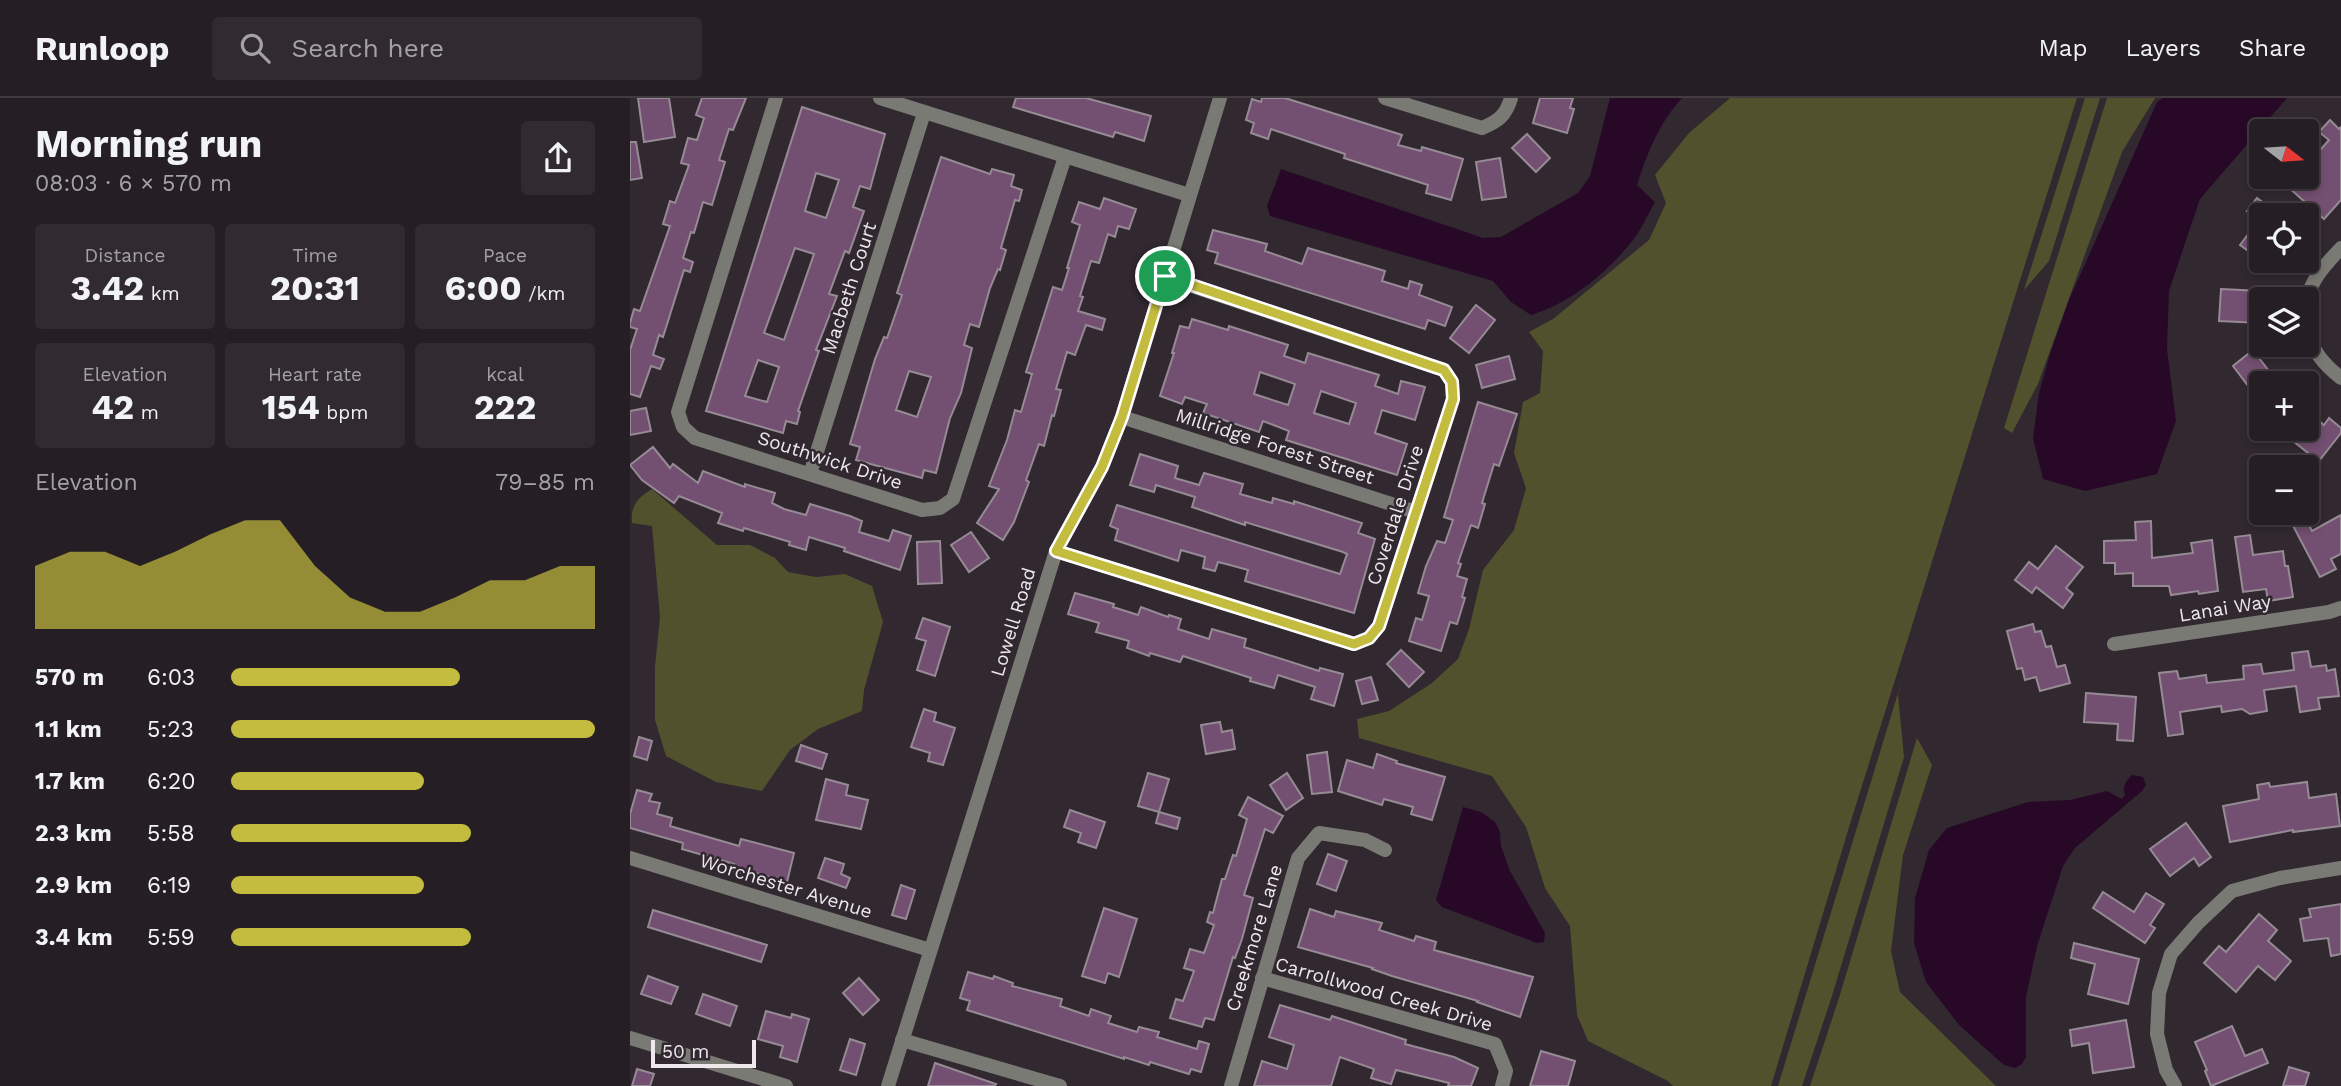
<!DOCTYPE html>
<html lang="en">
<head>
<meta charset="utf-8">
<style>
	body { margin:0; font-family:"Work Sans",sans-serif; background:#312b31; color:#f1f3f6; height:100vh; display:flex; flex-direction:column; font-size:26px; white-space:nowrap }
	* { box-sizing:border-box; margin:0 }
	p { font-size:23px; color:#a3a2a6 }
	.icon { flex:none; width:38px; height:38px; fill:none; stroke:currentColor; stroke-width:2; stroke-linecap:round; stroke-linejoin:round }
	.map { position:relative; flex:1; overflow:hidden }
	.panel { display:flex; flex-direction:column; background:#251e24; width:630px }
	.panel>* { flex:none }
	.needle { width:46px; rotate:107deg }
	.fabs { position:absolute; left:1619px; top:21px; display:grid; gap:14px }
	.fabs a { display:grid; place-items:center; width:70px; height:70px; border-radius:7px; background:#251e24; box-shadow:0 4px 10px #0003,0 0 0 2px #423c41; font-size:35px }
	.scale { position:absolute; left:21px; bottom:18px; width:105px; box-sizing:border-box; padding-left:7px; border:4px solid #eee8ed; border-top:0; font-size:19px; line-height:24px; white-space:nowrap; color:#eee8ed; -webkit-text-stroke:5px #312830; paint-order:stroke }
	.pin { position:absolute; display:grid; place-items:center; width:60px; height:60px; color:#fff; margin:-30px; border:4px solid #fff; border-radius:50%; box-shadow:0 2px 7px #0007 }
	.round { display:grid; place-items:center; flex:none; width:74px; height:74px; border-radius:7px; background:#312b31 }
	.summary { display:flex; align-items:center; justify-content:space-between; height:119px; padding:0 35px }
	h1 { font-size:38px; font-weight:700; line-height:52px }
	.metrics { display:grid; grid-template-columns:repeat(3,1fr); gap:10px; height:119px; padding:7px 35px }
	.metrics div { display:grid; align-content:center; border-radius:7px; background:#312b31; text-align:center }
	.metrics b { font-size:35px; font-weight:700 }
	.metrics small { font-size:19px; font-weight:400 }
	.metrics p { font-size:19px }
	.chart { height:196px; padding:14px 35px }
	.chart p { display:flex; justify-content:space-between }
	.chart svg { width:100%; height:126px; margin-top:7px; fill:#c4bc3e; opacity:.7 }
	ul { padding:0 35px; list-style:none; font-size:23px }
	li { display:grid; grid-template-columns:112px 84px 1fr; align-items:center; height:52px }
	li i { height:18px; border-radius:9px; background:#c4bc3e }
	header { display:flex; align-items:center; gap:42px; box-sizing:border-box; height:98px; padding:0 35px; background:#251e24; border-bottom:2px solid #423c41 }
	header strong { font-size:33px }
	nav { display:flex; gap:38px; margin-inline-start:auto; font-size:24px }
	.search { width:490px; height:63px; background:#312b31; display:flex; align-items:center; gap:18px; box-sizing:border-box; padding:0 24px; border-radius:7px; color:#a3a2a6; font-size:26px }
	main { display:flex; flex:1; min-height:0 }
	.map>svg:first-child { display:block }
	.green { fill:#52512e }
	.water { fill:#270927 }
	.building { fill:#734f71; stroke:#968b95; stroke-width:2; fill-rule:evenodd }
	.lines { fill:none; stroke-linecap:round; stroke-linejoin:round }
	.minor { stroke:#7a7a74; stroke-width:14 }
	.tertiary { stroke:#7a7a74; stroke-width:14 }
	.route-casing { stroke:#fff; stroke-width:14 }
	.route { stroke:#c4bc3e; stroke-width:9 }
	.labels { text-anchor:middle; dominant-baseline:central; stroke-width:5; stroke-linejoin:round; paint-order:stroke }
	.street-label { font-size:19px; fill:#eee8ed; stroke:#312830 }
</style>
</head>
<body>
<header>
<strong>Runloop</strong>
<div class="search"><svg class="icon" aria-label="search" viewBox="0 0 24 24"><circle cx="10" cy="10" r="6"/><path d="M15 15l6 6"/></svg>Search here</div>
<nav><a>Map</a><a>Layers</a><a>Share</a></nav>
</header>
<main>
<section class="panel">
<div class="summary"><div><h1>Morning run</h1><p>08:03 · 6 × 570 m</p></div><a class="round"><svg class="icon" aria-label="share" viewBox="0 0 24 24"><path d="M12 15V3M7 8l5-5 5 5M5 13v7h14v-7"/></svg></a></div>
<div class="metrics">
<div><p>Distance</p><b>3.42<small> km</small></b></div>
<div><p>Time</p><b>20:31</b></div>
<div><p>Pace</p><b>6:00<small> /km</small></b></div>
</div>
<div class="metrics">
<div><p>Elevation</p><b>42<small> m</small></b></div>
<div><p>Heart rate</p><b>154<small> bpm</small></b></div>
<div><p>kcal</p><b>222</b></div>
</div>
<div class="chart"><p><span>Elevation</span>79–85 m</p>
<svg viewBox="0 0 160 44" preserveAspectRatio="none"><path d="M0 44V22L10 17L20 17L30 22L40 17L50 11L60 6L70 6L80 22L90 33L100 38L110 38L120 33L130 27L140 27L150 22L160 22V44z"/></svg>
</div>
<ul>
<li><b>570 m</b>6:03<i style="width:63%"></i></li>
<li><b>1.1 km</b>5:23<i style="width:100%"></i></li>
<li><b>1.7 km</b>6:20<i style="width:53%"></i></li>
<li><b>2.3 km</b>5:58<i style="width:66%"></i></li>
<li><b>2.9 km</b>6:19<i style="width:53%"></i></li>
<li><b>3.4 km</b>5:59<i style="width:66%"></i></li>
</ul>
</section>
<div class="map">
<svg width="1711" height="988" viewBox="0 0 1711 988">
	<rect width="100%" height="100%" fill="#312830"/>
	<g class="green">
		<path d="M1100 0H1447L1220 726 1141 988H1043L1038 983 958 943 947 917 940 828 915 790 896 729 862 678 729 640 727 621 759 613 802 585 828 561 839 531 853 472 884 432 896 390 884 355 893 304 910 295 913 253 899 234 923 221 1019 142 1036 105 1025 77 1059 35Z"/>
		<path d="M1455 0H1470L1419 163 1394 192Z"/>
		<path d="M1477 0H1525L1492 54 1408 286 1382 335 1374 330Z"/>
		<path d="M22 391 87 447H120L145 460 158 474 186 479 215 476 242 488 253 524 234 592 232 613 188 631 160 652 132 693 86 684 36 658 25 622V568L30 519 22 428 2 425C0 408 8 399 22 391Z"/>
		<path d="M1272 582 1268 597 1274 659 1202 898 1172 988H1148Z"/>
		<path d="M1287 640 1302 667 1273 757 1261 853 1270 894 1366 988H1180L1209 900Z"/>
	</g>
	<g class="water">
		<path d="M980 0H1052C1029 25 1017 56 1007 87L1025 104C1017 118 1010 135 999 147 973 178 940 205 901 217L881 204 863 183 640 118 637 108 651 71 853 140 871 139 948 95 960 78Z"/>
		<path d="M1533 0H1657L1570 101 1539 193 1537 251 1546 323 1527 376 1455 393 1413 381 1403 340 1409 295 1420 256 1439 202 1527 4Z"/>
		<path d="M1502 677 1513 679 1516 687 1512 693 1445 750 1433 768 1407 848 1396 899V959L1392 966 1385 970 1374 967 1329 927 1296 884 1284 845 1285 800 1299 752 1317 730 1398 704 1440 702 1477 693 1492 701 1495 697C1492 688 1496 683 1502 677Z"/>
		<path d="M833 709 851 714 865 724 870 734 871 748 880 773 915 835 914 844 907 845 812 809 806 802Z"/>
	</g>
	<g class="building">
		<path d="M8 0H39L45 39 14 44Z"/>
		<path d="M72 0H116L103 32 99 31 89 62 95 64 82 107 73 104 64 135 61 134 53 160 63 164 60 174 54 172 33 239 29 237 23 257 34 261 30 271 21 268 10 299 0 296V252L7 231 0 229V225L4 211 10 213 40 128 33 126 40 103 45 105 59 67 51 65 58 40 67 42 74 20 66 17Z"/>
		<path d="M386 0H456L521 18 514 43 485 34 483 39 383 9Z"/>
		<path d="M632 0H655L772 37 768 47 791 53 792 49 833 61 821 102 796 95 798 87 714 60 715 56 641 31 638 41 621 35 624 25 616 22 622 1 631 4Z"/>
		<path d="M910 0H943L940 10 944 11 937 35 903 25Z"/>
		<path d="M172 9 255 36 240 91 230 88 223 109 234 113 219 155 215 153 199 196 207 198 186 252 189 253 168 313 170 314 167 326 156 323 153 335 76 313ZM186 75 209 82 196 120 175 113ZM165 150 184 156 154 242 134 235ZM128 262 149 269 137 304 115 298Z"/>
		<path d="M1700 22 1709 31 1711 29V102L1694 121 1647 79H1676V68L1699 42 1689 34Z"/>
		<path d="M897 36 920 60 906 74 882 50Z"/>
		<path d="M0 44H6L12 80 0 82Z"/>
		<path d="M311 59 360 76 362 71 384 77 381 88 392 92 389 103 385 102 371 150 376 152 370 172 368 171 360 190 349 229 340 226 334 247 342 250 331 295 320 320 306 375 294 372 292 380 226 362 230 349 220 346 245 261 254 239 257 240 272 197 267 195ZM279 273 301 279 287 319 266 312Z"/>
		<path d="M870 60 876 99 852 102 846 64Z"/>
		<path d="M474 100 506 111 499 131 488 128 485 139 478 136 469 165 461 163 450 198 453 199 448 213 475 221 472 232 456 227 445 257 437 254 426 291 431 292 424 318 422 317 414 348 409 346 396 382 399 384 384 424 373 442 347 425 369 391 359 388 377 342 385 312 391 314 402 276 396 274 423 189 432 192 439 170H437L450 127 442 124 449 104 470 111Z"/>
		<path d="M1627 100 1650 117H1631V162L1610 147 1629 122 1617 113Z"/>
		<path d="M583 132 637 146 635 153 672 166 678 150 755 173 752 183 778 191 780 183 792 187 789 197 822 209 815 228 798 222 795 231 585 165 588 155 577 152Z"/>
		<path d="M1591 191 1631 193 1630 225 1589 223Z"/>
		<path d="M846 207 865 222 839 255 820 240Z"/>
		<path d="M562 221 598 232 599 228 658 247 654 258 675 265 678 255 749 277 745 288 768 296 771 283 795 289 785 322 752 312 745 335 777 346 767 377 656 342 659 333 633 323 629 334 573 315 577 306 555 299 552 306 530 298 544 255H542L550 228 559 230ZM630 274 665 286 658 307 624 296ZM691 293 726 305 719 326 684 315Z"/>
		<path d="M1623 252 1648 285H1631V305L1603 268Z"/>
		<path d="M879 258 885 281 852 290 846 267Z"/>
		<path d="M848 304 887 316 869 368 864 366 852 405 855 406 848 430 841 427 828 465 831 466 827 478 837 481 832 499 835 500 827 526 820 524 811 553 779 543 786 520 792 522 799 498 788 495 796 468 807 443 815 445 823 422 814 419Z"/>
		<path d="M16 310 21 333 0 337V313Z"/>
		<path d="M1676 313 1694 327 1699 320 1711 330V335L1681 373 1670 364 1678 355 1648 331H1676Z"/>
		<path d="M23 349 40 370 43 366 68 385 73 373 115 389V386L145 395 142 405 154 411 176 417 180 406 220 418 232 423 229 434 259 443 263 432 281 438 270 472 214 453 215 450 179 439 176 452 159 447 160 444 114 430 113 433 88 425 92 415 49 398 44 405 12 382 0 367Z"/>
		<path d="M510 356 548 368 545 380 569 387 574 375 613 386 610 396 642 405 643 400 664 406V403L732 425 728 435 745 441 724 515 615 483 618 472 600 467 588 464 585 473 573 470 575 459 551 452 548 463 485 442 488 431 480 428 487 407 710 476 717 456 713 454 615 424V427L562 409 565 399 526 387 524 394 500 387Z"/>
		<path d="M1711 417V456L1701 461 1706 471 1690 479 1662 426 1675 419 1682 433Z"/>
		<path d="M1521 423 1522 460 1563 455 1561 445 1582 442 1588 493 1569 496 1568 493 1541 497 1539 488H1503V475L1485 476V465H1474V443L1506 442 1505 424Z"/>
		<path d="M341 434 359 460 339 474 321 447Z"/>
		<path d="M1620 437 1623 457 1653 453 1655 468H1658L1663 499 1638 503 1636 491 1613 494 1605 439Z"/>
		<path d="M310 443 312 485 288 486 287 444Z"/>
		<path d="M1426 448 1453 469 1436 490 1443 496 1433 510 1406 489 1402 495 1385 482 1399 464 1408 471Z"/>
		<path d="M445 495 484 506 483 509 508 517 511 509 538 519 539 517 551 521 548 531 579 541 582 531 616 541 614 549 689 573 690 570 713 576 704 608 681 601 685 589 648 577 644 590 620 583 621 580 553 558 550 564 520 555 519 558 497 550 499 543 466 534 469 525 438 516Z"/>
		<path d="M293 520 320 529 305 578 287 572 296 543 286 540Z"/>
		<path d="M1403 526 1405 534 1411 533 1416 549 1421 548 1427 569 1435 567 1440 585 1410 593 1406 579 1395 582 1392 570 1387 571 1377 533Z"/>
		<path d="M771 552 794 574 779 589 757 566Z"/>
		<path d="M1678 553 1681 569 1696 567 1697 573 1705 571 1709 598 1688 600 1690 611 1670 614 1666 588 1634 592 1637 613 1620 616 1612 611 1592 614 1591 608 1550 614 1553 636 1538 638 1529 575 1547 573 1549 581 1576 577 1577 585 1614 581 1613 568 1631 566 1633 576 1664 572 1662 555Z"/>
		<path d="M741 579 748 602 732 606 726 583Z"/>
		<path d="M1456 595 1506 599 1503 643 1487 642 1488 626 1454 624Z"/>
		<path d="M294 611 306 615 304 623 325 630 313 667 298 663 300 655 281 649Z"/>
		<path d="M590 624 592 634 602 632 605 651 576 656 571 627Z"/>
		<path d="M9 639 22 643 17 662 4 658Z"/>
		<path d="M171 647 197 656 192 671 166 663Z"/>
		<path d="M697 654 702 694 682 696 677 657Z"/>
		<path d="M747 656 767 663 766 665 815 679 802 722 781 716 783 709 754 701 752 707 708 693 717 662 743 670Z"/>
		<path d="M518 675 539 681 529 714 508 708Z"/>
		<path d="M657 675 673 700 656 712 640 687Z"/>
		<path d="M196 681 218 687 216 697 238 702 231 731 186 722Z"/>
		<path d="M1677 684 1679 700 1706 696 1710 728 1663 734V732L1600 744 1593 708 1629 701 1627 687 1639 685 1640 689Z"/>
		<path d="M7 692 22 696 19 703 30 705 27 716 42 720 40 728 109 748 111 741 164 755 157 784 126 775 125 779 102 772 104 766 52 751 53 745 0 730V716Z"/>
		<path d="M618 699 653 718 643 735 635 731 614 797 623 800 612 841 605 860 603 859 584 922 575 920 572 929 540 920 546 901 553 903 564 873 554 870 560 851 574 855 584 827 577 824 580 814 583 815 592 781H595L603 757 606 758 617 721 609 717Z"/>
		<path d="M440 712 475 724 466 750 448 744 451 735 434 729Z"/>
		<path d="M529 714 550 720 547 731 526 725Z"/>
		<path d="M1556 725 1581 759 1569 768 1564 760 1540 778 1520 751Z"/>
		<path d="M698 756 717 763 706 793 687 786Z"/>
		<path d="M195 760 214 766 211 776 220 780 216 790 188 780Z"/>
		<path d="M271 787 285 792 276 821 262 817Z"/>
		<path d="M1473 794 1504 814 1516 795 1534 806 1520 827 1525 830 1515 845 1463 810Z"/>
		<path d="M1711 806V856L1701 858 1698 840 1674 843 1670 821 1681 819 1679 811Z"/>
		<path d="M474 810 507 821 489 879 478 875 475 885 452 878Z"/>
		<path d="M680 811 704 819 706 813 752 825 749 832 784 843 786 838 806 844 804 852 903 879 890 919 847 904 848 903 762 878 742 871 743 870 668 849Z"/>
		<path d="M23 812 137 847 131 864 18 829Z"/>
		<path d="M1629 816 1647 832 1638 843 1661 863 1645 882 1628 868 1606 894 1574 865 1589 848 1596 854Z"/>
		<path d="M1444 845 1509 861 1498 906 1458 896 1465 866 1441 860Z"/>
		<path d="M338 874 363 881 364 878 383 885 382 888 432 901 430 908 459 918 461 911 481 918 478 925 507 934 509 929 529 934 527 939 567 951 569 943 579 946 571 974 561 971 559 976 520 964 519 967 494 959V961L337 912 340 903 330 900Z"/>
		<path d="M18 878 48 889 41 906 11 896Z"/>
		<path d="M229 880 249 902 233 917 213 895Z"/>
		<path d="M73 896 107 908 100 928 66 916Z"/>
		<path d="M650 907 700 922 702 918 776 942 775 946 824 959 848 970 841 988H818L819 985 766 972 761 986 741 980 744 971 710 959 701 988H624L632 963 657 971 664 947 639 939Z"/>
		<path d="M136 913 161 920 162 916 179 921 167 964 150 959 153 948 128 941Z"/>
		<path d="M1496 922 1504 969 1463 975 1459 945 1442 948 1440 932Z"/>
		<path d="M1602 928 1615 958 1632 951 1638 965 1581 988 1575 973 1577 972 1565 944Z"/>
		<path d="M220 941 235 946 226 977 210 972Z"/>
		<path d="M911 953 945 963 938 988H900Z"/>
		<path d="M305 965 366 986 365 988H298Z"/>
		<path d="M1659 969 1679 975 1675 988H1653Z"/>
		<path d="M7 971 24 976 20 988H2Z"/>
	</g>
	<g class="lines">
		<g class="minor">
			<path d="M146 0 48 314 53 329 65 340 292 412 310 410 323 401 435 59"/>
			<path d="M755 0 852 30C869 23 876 17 881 0"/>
			<path d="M1676 206C1680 182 1695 167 1711 150"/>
			<path d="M1676 230C1682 252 1693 266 1711 280"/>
			<path d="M492 319 786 414"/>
			<path d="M180 376 294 15"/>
			<path d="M426 453 724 546 739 540 749 528 823 301 822 284 814 272 535 179"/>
			<path d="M1484 546 1699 514 1711 510"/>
			<path d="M0 760 300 852"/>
			<path d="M632 880 865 946 876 973 872 988"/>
			<path d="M0 940 156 988"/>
			<path d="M272 942 430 988"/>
			<path d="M601 988 668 760 689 735 735 742 755 752"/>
			<path d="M1545 988 1536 972 1527 936 1529 895 1541 856 1568 825 1602 793 1650 780 1711 770"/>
		</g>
		<g class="tertiary">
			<path d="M250 0 559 97"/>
			<path d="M258 988 426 453 472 369 492 319 590 0"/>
		</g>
	</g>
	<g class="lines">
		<g class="route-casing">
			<path id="route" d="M535 178 814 272 822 284 823 301 749 528 739 540 724 546 426 453 472 369 492 319Z"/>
		</g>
		<use href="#route" class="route"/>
	</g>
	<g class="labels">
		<g class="street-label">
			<text transform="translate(219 190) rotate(-72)">Macbeth Court</text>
			<text transform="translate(645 348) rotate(18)">Millridge Forest Street</text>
			<text transform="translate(200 362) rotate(18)">Southwick Drive</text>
			<text transform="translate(765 417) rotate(-72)">Coverdale Drive</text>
			<text transform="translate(1595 510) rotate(-9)">Lanai Way</text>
			<text transform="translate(383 524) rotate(-73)">Lowell Road</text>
			<text transform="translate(156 788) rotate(17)">Worchester Avenue</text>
			<text transform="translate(624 840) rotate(-73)">Creekmore Lane</text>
			<text transform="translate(754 896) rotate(16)">Carrollwood Creek Drive</text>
		</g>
	</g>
</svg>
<div class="fabs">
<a><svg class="needle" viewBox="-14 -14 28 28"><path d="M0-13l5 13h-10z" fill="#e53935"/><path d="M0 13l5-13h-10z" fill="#a3a2a6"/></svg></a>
<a><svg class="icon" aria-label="locate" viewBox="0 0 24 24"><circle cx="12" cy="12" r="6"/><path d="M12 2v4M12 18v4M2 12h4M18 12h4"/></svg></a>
<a><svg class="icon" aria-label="layers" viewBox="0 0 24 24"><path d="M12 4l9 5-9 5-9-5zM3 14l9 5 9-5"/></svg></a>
<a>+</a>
<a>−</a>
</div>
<div class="scale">50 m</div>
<div class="pin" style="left:535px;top:178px;background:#1e9e55"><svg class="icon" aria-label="arrive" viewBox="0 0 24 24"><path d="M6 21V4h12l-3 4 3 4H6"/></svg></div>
</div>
</main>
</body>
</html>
